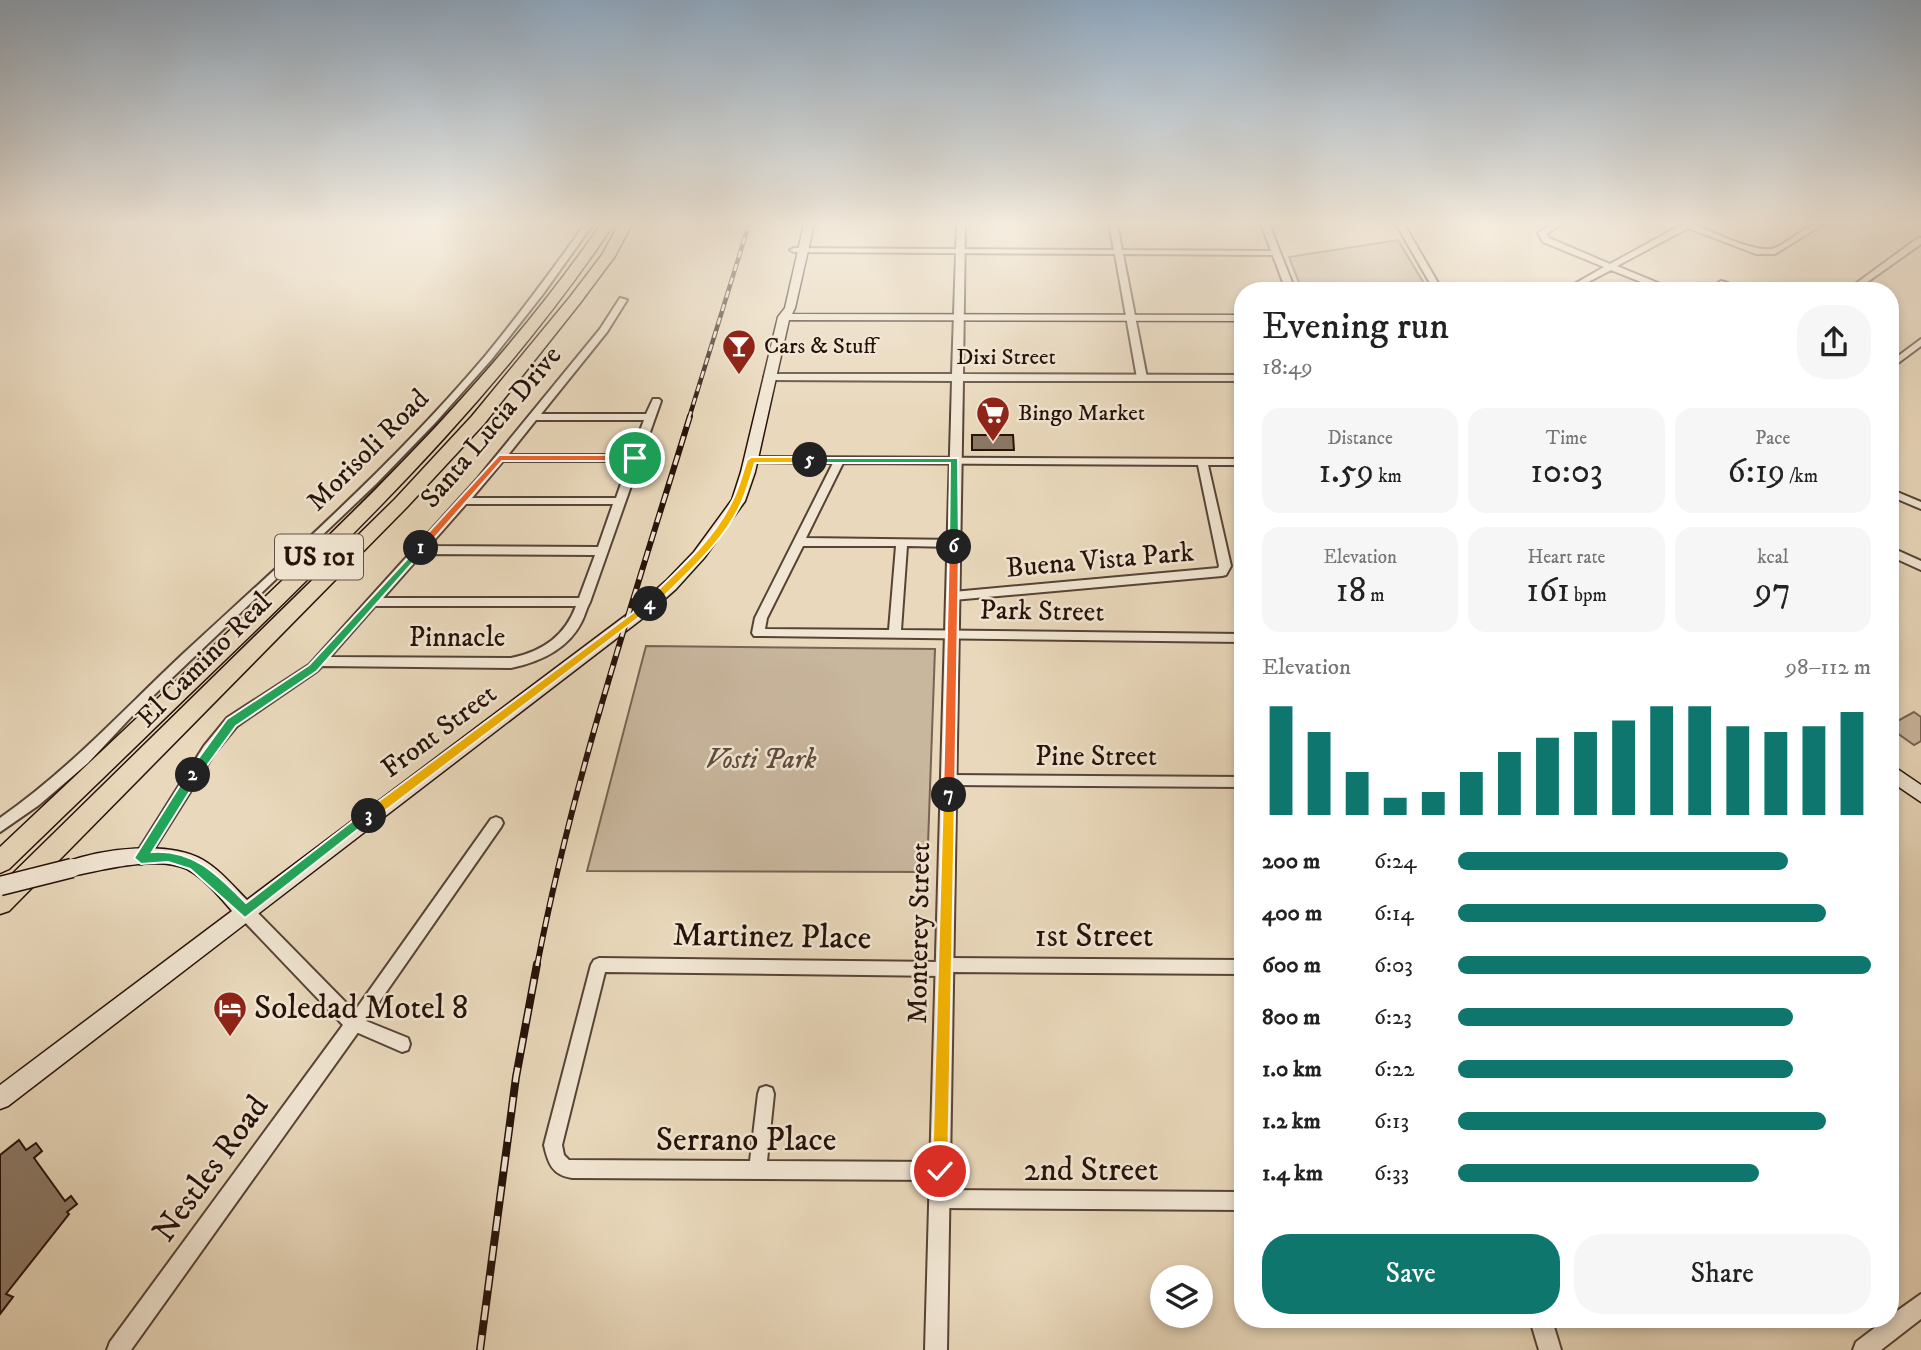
<!DOCTYPE html>
<html lang="en">
<head>
<meta charset="utf-8">
<style>
	body { margin:0; font-family:"IM FELL DW Pica",serif; background:#f6f6f6; color:#222; height:100vh; display:flex; flex-direction:column; font-size:26px; white-space:nowrap }
	* { box-sizing:border-box; margin:0 }
	p { font-size:23px; color:#767676 }
	.icon { flex:none; width:38px; height:38px; fill:none; stroke:currentColor; stroke-width:2; stroke-linecap:round; stroke-linejoin:round }
	.map { position:relative; flex:1; overflow:hidden }
	.drawer { position:absolute; left:1234px; top:282px; width:665px; height:1046px; display:flex; flex-direction:column; background:#fff; border-radius:28px; box-shadow:0 4px 10px #0003 }
	.drawer>* { flex:none }
	.buttons { position:absolute; left:1150px; top:1265px; display:grid; gap:14px }
	.buttons a { display:grid; place-items:center; width:63px; height:63px; border-radius:50%; background:#fff; box-shadow:0 4px 10px #0003; font-size:35px }
	.pin { position:absolute; display:grid; place-items:center; width:60px; height:60px; color:#fff; margin:-30px; border:4px solid #fff; border-radius:50%; box-shadow:0 2px 7px #0007 }
	.km { position:absolute; width:35px; height:35px; margin:-18px; border-radius:50%; background:#222; color:#fff; font-size:19px; line-height:35px; text-align:center }
	.round { display:grid; place-items:center; flex:none; width:74px; height:74px; border-radius:28px; background:#f6f6f6 }
	.head { display:flex; align-items:center; justify-content:space-between; height:119px; padding:0 28px }
	h1 { font-size:38px; font-weight:600; line-height:52px }
	.figures { display:grid; grid-template-columns:repeat(3,1fr); gap:10px; height:119px; padding:7px 28px }
	.figures div { display:grid; align-content:center; border-radius:18px; background:#f6f6f6; text-align:center }
	.figures b { font-size:35px; font-weight:600 }
	.figures small { font-size:19px; font-weight:400 }
	.figures p { font-size:19px }
	.chart { height:196px; padding:14px 28px }
	.chart p { display:flex; justify-content:space-between }
	.chart svg { width:100%; height:126px; margin-top:7px; stroke:#0f766e; stroke-width:6 }
	.action { display:flex; gap:14px; margin-top:auto; padding:14px 28px }
	.action a { flex:1; height:80px; border-radius:28px; background:#0f766e; color:#fff; font-size:28px; font-weight:600; line-height:80px; text-align:center }
	.action a+a { background:#f6f6f6; color:#222 }
	ul { padding:0 28px; list-style:none; font-size:23px }
	li { display:grid; grid-template-columns:112px 84px 1fr; align-items:center; height:52px }
	li i { height:18px; border-radius:9px; background:#0f766e }
	.map>svg:first-child { display:block }
	.green { fill:#c8b69d; stroke:#776453; stroke-width:2 }
	.building { fill:#8b7866; stroke:#261109; stroke-width:2 }
	.lines { fill:none; stroke-linecap:round; stroke-linejoin:round }
	.minor-casing { stroke:#574336; stroke-width:4 }
	.tertiary-casing { stroke:#574336; stroke-width:4 }
	.secondary-casing { stroke:#261109; stroke-width:3 }
	.motorway-casing { stroke:#261109; stroke-width:3 }
	.minor { fill:#f1e6d3; fill-rule:evenodd }
	.tertiary { fill:#f1e6d3; fill-rule:evenodd }
	.secondary { fill:#f1e6d3; fill-rule:evenodd }
	.motorway { fill:#e9d8bb; fill-rule:evenodd }
	.rail-far2-casing { stroke:#261109; stroke-width:4.5 }
	.rail-far1-casing { stroke:#261109; stroke-width:6 }
	.rail-casing { stroke:#261109; stroke-width:8 }
	.rail-far2 { stroke:#f1e6d3; stroke-width:2.5; stroke-dasharray:7; stroke-linecap:butt }
	.rail-far1 { stroke:#f1e6d3; stroke-width:3.5; stroke-dasharray:10; stroke-linecap:butt }
	.rail { stroke:#f1e6d3; stroke-width:5; stroke-dasharray:15; stroke-linecap:butt }
	.secondary-bridge-casing { stroke:#261109; stroke-width:21; stroke-linecap:butt }
	.secondary-bridge { stroke:#f1e6d3; stroke-width:18 }
	.split-1 { fill:#f0652b; stroke:#fff; stroke-width:2 }
	.split-2 { fill:#22a559; stroke:#fff; stroke-width:2 }
	.split-3 { fill:#22a559; stroke:#fff; stroke-width:2 }
	.split-4 { fill:#f5b400; stroke:#fff; stroke-width:2 }
	.split-5 { fill:#f5b400; stroke:#fff; stroke-width:2 }
	.split-6 { fill:#22a559; stroke:#fff; stroke-width:2 }
	.split-7 { fill:#f0652b; stroke:#fff; stroke-width:2 }
	.split-8 { fill:#f5b400; stroke:#fff; stroke-width:2 }
	.labels { text-anchor:middle; dominant-baseline:central; stroke-width:5; stroke-linejoin:round; paint-order:stroke }
	.far-poi-label { font-size:23px; fill:#261109; stroke:#f1e6d3; text-anchor:start }
	.far-street-label { font-size:23px; fill:#261109; stroke:#f1e6d3 }
	.shield { fill:#f1e6d3; stroke:#635146; stroke-width:2 }
	.shield-label { font-size:26px; font-weight:bold; fill:#261109 }
	.street-label { font-size:28px; fill:#261109; stroke:#f1e6d3 }
	.park-label { font-size:28px; font-style:italic; fill:#5f4b3d; stroke:#f1e6d3 }
	.near-street-label { font-size:33px; fill:#261109; stroke:#f1e6d3 }
	.near-poi-label { font-size:33px; fill:#261109; stroke:#f1e6d3; text-anchor:start }
</style>
</head>
<body>
<div class="map">
<svg width="1921" height="1350" viewBox="0 0 1921 1350">
	<rect width="100%" height="100%" fill="#e9d8bb"/>
	<filter id="stains"><feTurbulence type="fractalNoise" baseFrequency=".00286" numOctaves="4"/><feColorMatrix values="0 0 0 0 .2 0 0 0 0 .09 0 0 0 0 .02 0 0 0 .5 -.17"/></filter>
	<radialGradient id="worn" r=".72"><stop offset=".6" stop-color="#630" stop-opacity="0"/><stop offset="1" stop-color="#630" stop-opacity=".3"/></radialGradient>
	<g class="green">
		<path d="M1398 240 1428 290H1302L1289 257Z"/>
		<path d="M646 646 935 649 927 872 587 871Z"/>
		<path d="M1914 712 1921 717V741L1914 745 1890 728V725Z"/>
	</g>
	<g class="building">
		<path d="M972 435H1013L1014 450H972Z"/>
		<path d="M19 1140 26 1150 36 1143 42 1151 34 1158 65 1201 71 1196 77 1204 67 1212 69 1214 6 1294 13 1297 0 1314V1155Z"/>
	</g>
	<g class="lines">
		<g class="minor-casing">
			<g id="minor">
				<path d="M585 224H593L543 294 491 360 435 423 376 484 132 716 88 763 39 805 0 832V818C70 769 123 710 185 652 288 557 395 463 486 355 521 312 553 269 585 224Z"/>
				<path d="M1109 224H1117L1122 250 1276 251 1280 253 1276 255 1123 254 1147 378 1142 381 1137 378 1115 254 794 252 790 250 794 248 1114 250Z"/>
				<path d="M1396 224H1404L1442 290H1434Z"/>
				<path d="M1552 224H1562L1546 234 1549 238 1610 264 1683 224H1693C1710 231 1759 255 1775 248 1792 241 1804 224 1823 224L1775 254H1756L1688 228 1617 266 1670 288 1671 290H1661L1611 270 1573 290H1564L1604 267 1543 242 1538 233Z"/>
				<path d="M1918 238H1921V244L1856 290H1847Z"/>
				<path d="M1721 281 1728 283 1717 290H1708Z"/>
				<path d="M620 298 627 300 607 332 541 414H646L653 399H659L661 401 590 602C586 609 585 616 581 623 567 650 539 662 511 668L322 666 317 671 237 726 214 754 146 862 141 864 136 862 134 858 136 854 204 746 227 718 309 665 478 478 600 329ZM536 420H644L631 455H508ZM503 461H629L616 498H472ZM466 504H613L598 547 429 546ZM422 554 595 555 579 598H383ZM375 606H576C565 636 542 652 511 658L330 657Z"/>
				<path d="M1921 339V346L1890 369V362Z"/>
				<path d="M751 457 1242 459V465H1208L1231 566 1226 575 1222 576 953 600 947 596 953 592 1218 568 1219 566 1198 465 843 463 806 538 958 540 959 543 954 547 907 546 901 630 1242 634V642L754 636 752 633 755 618 833 463 747 462 746 460ZM803 546H896L889 630 765 629 767 618Z"/>
				<path d="M1890 489 1921 502V509L1890 496Z"/>
				<path d="M1890 547 1921 561V570L1890 556Z"/>
				<path d="M949 775 1242 777V787L949 785 944 784 942 780 944 776Z"/>
				<path d="M496 817 501 819 503 823 501 827 366 1021 408 1038 410 1044 408 1050 402 1052 349 1029 347 1024 349 1019 491 819Z"/>
				<path d="M599 958 939 962 945 958 1242 960V974L951 972 945 976 605 972 562 1145 564 1155 569 1160 750 1161 758 1094 760 1088 766 1086 772 1088 774 1094 767 1161 940 1162 946 1165 949 1171 946 1177 940 1180 572 1178C552 1175 548 1163 544 1145L591 965 594 960Z"/>
				<path d="M939 1190 1242 1192V1210L939 1208 933 1205 930 1199 933 1193Z"/>
			</g>
		</g>
		<g class="tertiary-casing">
			<g id="tertiary">
				<path d="M957 224H965L963 374 1242 375V381H963L947 1350H925L952 381 769 380 764 377 769 374H952Z"/>
				<path d="M1261 224H1269L1295 290H1286Z"/>
				<path d="M245 903 251 906 361 1018 364 1024 131 1350H107L110 1342 343 1025 239 916 237 911 239 906Z"/>
				<path d="M1921 1294V1319L1881 1350H1853L1856 1342 1885 1320H1890V1316Z"/>
				<path d="M1530 1320H1552L1561 1350H1539Z"/>
			</g>
		</g>
		<g class="secondary-casing">
			<g id="secondary">
				<path d="M804 224H814L795 308 792 314 1242 315V321L789 320 755 472 745 501 704 558 676 589 643 618 8 1106 0 1109V1085L232 911C219 896 205 879 187 869 158 855 102 870 72 876L66 874 63 868 66 862C102 849 168 840 203 860 220 870 233 886 247 900L633 610 666 581 694 552 732 500 741 472 778 317 785 308Z"/>
				<path d="M1890 764 1921 785V802L1890 781Z"/>
			</g>
		</g>
		<g class="motorway-casing">
			<g id="motorway">
				<path d="M601 224H614C510 379 386 503 253 633 171 712 90 791 9 869L0 873V847C81 771 162 694 243 618 373 495 499 372 601 224Z"/>
				<path d="M619 224H632L615 256 580 303 484 424 407 507 9 911 0 914V886L395 499 472 416 570 297 602 255Z"/>
			</g>
		</g>
		<use href="#minor" class="minor"/>
		<use href="#tertiary" class="tertiary"/>
		<use href="#secondary" class="secondary"/>
		<use href="#motorway" class="motorway"/>
		<g class="rail-far2-casing">
			<path id="rail-far2" d="M689 418 749 224"/>
		</g>
		<g class="rail-far1-casing">
			<path id="rail-far1" d="M537 966C573 779 634 598 690 416"/>
		</g>
		<g class="rail-casing">
			<path id="rail" d="M480 1350 516 1077 537 964"/>
		</g>
		<use href="#rail-far2" class="rail-far2"/>
		<use href="#rail-far1" class="rail-far1"/>
		<use href="#rail" class="rail"/>
		<g class="secondary-bridge-casing">
			<path id="secondary-bridge" d="M0 886 72 868"/>
		</g>
		<use href="#secondary-bridge" class="secondary-bridge"/>
	</g>
	<linearGradient id="sky" x2="0" y2="1"><stop stop-color="#8ea7be"/><stop offset="0.54" stop-color="#f5ede0"/><stop offset="1" stop-color="#f5ede0" stop-opacity="0"/></linearGradient>
	<rect width="1921" height="413" fill="url(#sky)"/>
	<path class="split-1" d="M499 455H635L640 458 635 461H502L424 550H417V545Z"/>
	<path class="split-2" d="M421 544 426 548 424 550 317 671 236 726 198 778H189V771L227 719 309 665Z"/>
	<path class="split-3" d="M193 770 200 775 152 852C194 849 218 875 246 903L364 812 369 811 375 816 245 918 190 869 168 862 141 864 134 858 189 771Z"/>
	<path class="split-4" d="M650 600 654 601V606L373 820H364V812Z"/>
	<path class="split-5" d="M751 457H810L815 460 810 463H755C751 475 748 487 743 499 726 541 685 575 654 606H646V601C677 571 713 541 732 501 739 489 742 473 747 460Z"/>
	<path class="split-6" d="M807 458H958L959 547 954 551 949 547 950 463H810L805 460Z"/>
	<path class="split-7" d="M954 544 959 547 955 795 949 800 943 795 949 547Z"/>
	<path class="split-8" d="M949 790 955 795 948 1171 946 1177 940 1179 934 1177 932 1171 943 795Z"/>
	<defs>
		<g id="bar-pin" transform="scale(1.75)"><path d="M0 17L-7.5 6A9.5 9.5 0 1 1 7.5 6Z" fill="#8f2418" stroke="#f1e6d3"/><path d="M-6-5H6L.8 .8V4.5H3.5V6h-7V4.5H-.8V.8Z" fill="#fff"/></g>
		<g id="supermarket-pin" transform="scale(1.75)"><path d="M0 17L-7.5 6A9.5 9.5 0 1 1 7.5 6Z" fill="#8f2418" stroke="#f1e6d3"/><path d="M-6-5.5h2.5l.6 2H6L4.5 2H-2.5L-4.4-4H-6ZM-1.5 3.2a1.3 1.3 0 1 0 .1 0ZM3 3.2a1.3 1.3 0 1 0 .1 0Z" fill="#fff"/></g>
		<g id="hotel-pin" transform="scale(1.75)"><path d="M0 17L-7.5 6A9.5 9.5 0 1 1 7.5 6Z" fill="#8f2418" stroke="#f1e6d3"/><path d="M-6-4.5h1.5V1H6V5H4.5V3h-9V5H-6ZM-4 0a1.8 1.8 0 1 1 3.6 0ZM.5 0V-2.5h3Q6-2.5 6 0Z" fill="#fff"/></g>
	</defs>
	<g fill-rule="evenodd">
		<use href="#bar-pin" x="739" y="346"/>
		<use href="#supermarket-pin" x="993" y="413"/>
		<use href="#hotel-pin" x="230" y="1008"/>
	</g>
	<g class="labels">
		<g class="far-poi-label">
			<text x="764" y="346">Cars &amp; Stuff</text>
			<text x="1018" y="413">Bingo Market</text>
		</g>
		<g class="far-street-label">
			<text x="1006" y="357">Dixi Street</text>
		</g>
		<rect class="shield" x="275" y="534.5" width="88" height="45" rx="5"/>
		<g class="shield-label">
			<text x="319" y="557">US 101</text>
		</g>
		<g class="street-label">
			<text transform="translate(491 427) rotate(-50)">Santa Lucia Drive</text>
			<text transform="translate(368 450) rotate(-45)">Morisoli Road</text>
			<text transform="translate(1100 560) rotate(-5)">Buena Vista Park</text>
			<text transform="translate(1042 611) rotate(1)">Park Street</text>
			<text x="457" y="637">Pinnacle</text>
			<text transform="translate(204 660) rotate(-45)">El Camino Real</text>
			<text transform="translate(439 731) rotate(-37)">Front Street</text>
			<text x="1096" y="756">Pine Street</text>
			<text transform="translate(919 933) rotate(-89)">Monterey Street</text>
		</g>
		<g class="park-label">
			<text x="761" y="759">Vosti Park</text>
		</g>
		<g class="near-street-label">
			<text x="1094" y="936">1st Street</text>
			<text transform="translate(772 937) rotate(1)">Martinez Place</text>
			<text x="746" y="1140">Serrano Place</text>
			<text transform="translate(211 1169) rotate(-54)">Nestles Road</text>
			<text x="1091" y="1170">2nd Street</text>
		</g>
		<g class="near-poi-label">
			<text x="254" y="1008">Soledad Motel 8</text>
		</g>
	</g>
	<rect width="100%" height="100%" filter="url(#stains)"/>
	<rect width="100%" height="100%" fill="url(#worn)"/>
</svg>
<div class="buttons">
<a><svg class="icon" aria-label="layers" viewBox="0 0 24 24"><path d="M12 4l9 5-9 5-9-5zM3 14l9 5 9-5"/></svg></a>
</div>
<div class="pin" style="left:635px;top:458px;background:#1e9e55"><svg class="icon" aria-label="arrive" viewBox="0 0 24 24"><path d="M6 21V4h12l-3 4 3 4H6"/></svg></div>
<div class="pin" style="left:940px;top:1171px;background:#d93025"><svg class="icon" aria-label="check" viewBox="0 0 24 24"><path d="M5 12l5 5 9-10"/></svg></div>
<b class="km" style="left:421px;top:548px">1</b>
<b class="km" style="left:193px;top:775px">2</b>
<b class="km" style="left:369px;top:816px">3</b>
<b class="km" style="left:650px;top:604px">4</b>
<b class="km" style="left:810px;top:460px">5</b>
<b class="km" style="left:954px;top:547px">6</b>
<b class="km" style="left:949px;top:795px">7</b>
<section class="drawer">
<div class="head"><div><h1>Evening run</h1><p>18:49</p></div><a class="round"><svg class="icon" aria-label="share" viewBox="0 0 24 24"><path d="M12 15V3M7 8l5-5 5 5M5 13v7h14v-7"/></svg></a></div>
<div class="figures">
<div><p>Distance</p><b>1.59<small> km</small></b></div>
<div><p>Time</p><b>10:03</b></div>
<div><p>Pace</p><b>6:19<small> /km</small></b></div>
</div>
<div class="figures">
<div><p>Elevation</p><b>18<small> m</small></b></div>
<div><p>Heart rate</p><b>161<small> bpm</small></b></div>
<div><p>kcal</p><b>97</b></div>
</div>
<div class="chart"><p><span>Elevation</span>98–112 m</p>
<svg viewBox="0 0 160 44" preserveAspectRatio="none"><path d="M5 44V6M15 44V15M25 44V29M35 44V38M45 44V36M55 44V29M65 44V22M75 44V17M85 44V15M95 44V11M105 44V6M115 44V6M125 44V13M135 44V15M145 44V13M155 44V8"/></svg>
</div>
<ul>
<li><b>200 m</b>6:24<i style="width:80%"></i></li>
<li><b>400 m</b>6:14<i style="width:89%"></i></li>
<li><b>600 m</b>6:03<i style="width:100%"></i></li>
<li><b>800 m</b>6:23<i style="width:81%"></i></li>
<li><b>1.0 km</b>6:22<i style="width:81%"></i></li>
<li><b>1.2 km</b>6:13<i style="width:89%"></i></li>
<li><b>1.4 km</b>6:33<i style="width:73%"></i></li>
</ul>
<div class="action"><a>Save</a><a>Share</a></div>
</section>
</div>
</body>
</html>
